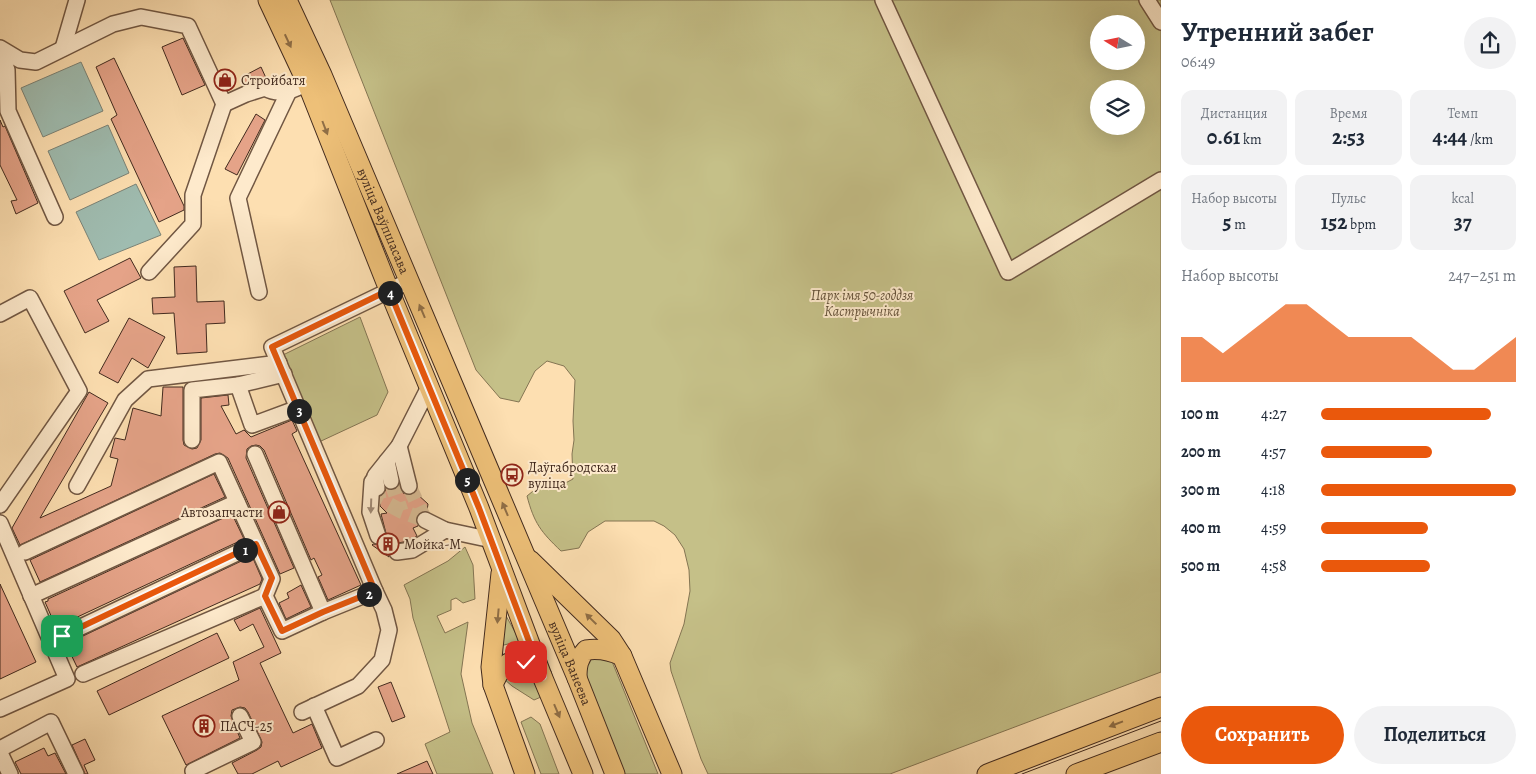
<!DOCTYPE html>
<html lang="ru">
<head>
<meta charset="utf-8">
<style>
	body { margin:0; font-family:Alegreya,serif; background:#f2f2f3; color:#1f2937; height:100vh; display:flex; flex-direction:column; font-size:19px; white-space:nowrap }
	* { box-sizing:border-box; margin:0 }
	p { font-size:16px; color:#747a83 }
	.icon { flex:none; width:28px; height:28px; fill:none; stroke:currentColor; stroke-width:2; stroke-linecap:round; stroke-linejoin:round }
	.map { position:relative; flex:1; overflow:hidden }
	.sheet { display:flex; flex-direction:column; background:#fff; width:375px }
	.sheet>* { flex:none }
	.needle { width:32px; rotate:280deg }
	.fabs { position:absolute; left:1090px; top:15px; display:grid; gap:10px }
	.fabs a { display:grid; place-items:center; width:55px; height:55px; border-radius:50%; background:#fff; box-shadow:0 5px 20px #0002; font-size:25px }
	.pin { position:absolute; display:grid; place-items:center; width:42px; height:42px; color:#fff; margin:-21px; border-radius:10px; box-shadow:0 2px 8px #0006 }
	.km { position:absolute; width:25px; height:25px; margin:-12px; border-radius:50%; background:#222; color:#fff; font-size:14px; line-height:25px; text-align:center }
	.round { display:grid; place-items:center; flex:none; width:52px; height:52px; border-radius:26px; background:#f2f2f3 }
	.head { display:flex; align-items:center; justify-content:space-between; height:85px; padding:0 20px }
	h1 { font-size:28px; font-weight:600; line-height:38px }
	.figures { display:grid; grid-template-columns:repeat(3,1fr); gap:8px; height:85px; padding:5px 20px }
	.figures div { display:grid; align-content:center; border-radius:12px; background:#f2f2f3; text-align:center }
	.figures b { font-size:21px; font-weight:600 }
	.figures small { font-size:14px; font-weight:400 }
	.figures p { font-size:14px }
	.chart { height:140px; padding:10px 20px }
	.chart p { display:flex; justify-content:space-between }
	.chart svg { width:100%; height:90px; margin-top:5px; fill:#ea580c; opacity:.7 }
	.primary-button { display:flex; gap:10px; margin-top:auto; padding:10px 20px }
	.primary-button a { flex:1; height:58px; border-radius:30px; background:#ea580c; color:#fff; font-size:20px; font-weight:600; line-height:58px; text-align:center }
	.primary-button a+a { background:#f2f2f3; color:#1f2937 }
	ul { padding:0 20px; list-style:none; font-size:16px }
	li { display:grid; grid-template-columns:80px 60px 1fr; align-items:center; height:38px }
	li i { height:12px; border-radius:6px; background:#ea580c }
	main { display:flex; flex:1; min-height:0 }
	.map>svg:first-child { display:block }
	.green { fill:#c5c088; stroke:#847553; fill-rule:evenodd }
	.water { fill:#9fbcb0; stroke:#7a8276 }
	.building { fill:#e5a388; stroke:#422a1e }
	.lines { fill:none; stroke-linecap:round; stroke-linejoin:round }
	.minor-tunnel { stroke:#d8bb94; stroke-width:15; stroke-dasharray:15 8; stroke-linecap:butt }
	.minor-casing { stroke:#715743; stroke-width:18 }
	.major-casing { stroke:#422a1e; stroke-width:21 }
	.minor { stroke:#feeacc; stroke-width:15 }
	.major { stroke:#eec078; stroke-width:19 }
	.tram { stroke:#422a1e; stroke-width:1 }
	.oneway { fill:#8f6e46 }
	.oneway2 { fill:#a08a75 }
	.route-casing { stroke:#fff; stroke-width:10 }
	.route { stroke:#ea580c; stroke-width:6 }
	.labels { text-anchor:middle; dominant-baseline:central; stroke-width:4; stroke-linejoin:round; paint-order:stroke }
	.poi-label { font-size:14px; fill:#422a1e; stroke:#feeacc; text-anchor:start }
	.street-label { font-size:14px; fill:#422a1e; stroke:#feeacc }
	.park-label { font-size:14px; font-style:italic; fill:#635038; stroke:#feeacc }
</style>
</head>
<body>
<main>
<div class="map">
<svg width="1161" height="774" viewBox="0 0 1161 774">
	<rect width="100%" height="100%" fill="#fddfb1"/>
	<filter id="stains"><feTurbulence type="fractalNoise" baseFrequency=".004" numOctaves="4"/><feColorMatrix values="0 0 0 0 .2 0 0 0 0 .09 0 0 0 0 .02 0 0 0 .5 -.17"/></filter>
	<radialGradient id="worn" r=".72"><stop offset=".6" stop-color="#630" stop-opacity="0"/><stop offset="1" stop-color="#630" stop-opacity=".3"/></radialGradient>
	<g class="green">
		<path d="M330 0H1161V672L890 774H708L701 759 671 671 670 663 684 624 690 591 689 570 684 549 675 535 664 526 654 521H605L588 532 579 548 561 551C541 532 534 523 527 496L538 487 556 488 573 479 572 454 574 440 573 421 575 380 564 366 547 361 535 371 519 402 500 398 476 370ZM1099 24H1136V61H1099ZM1099 89H1136V126H1099Z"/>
		<path d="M360 317 388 392 377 415 319 442 283 355Z"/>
		<path d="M465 547 473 565 475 599 463 603 456 598 451 600V610L437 616 445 633 468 622 461 674 472 723 493 774H437L425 744 450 732 413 618 410 599 404 585 448 561Z"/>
		<path d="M505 614 520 641 500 646Z"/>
		<path d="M599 655 611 659 658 774H623L583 673 587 660Z"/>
		<path d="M524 668 532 675 541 697 534 700 512 686 504 679 512 670Z"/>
		<path d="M531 717 540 724 559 774H541L521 722Z"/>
	</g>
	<g class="water">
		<path d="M81 62 103 111 43 137 21 88Z"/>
		<path d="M108 125 129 173 70 200 48 151Z"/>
		<path d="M136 184 161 235 99 260 76 212Z"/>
	</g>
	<g class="building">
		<path d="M183 38 205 85 182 95 162 47Z"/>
		<path d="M114 58 184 206V210L159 222 111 119 117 115 96 67Z"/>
		<path d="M261 67 266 78 245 84 242 77Z"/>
		<path d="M256 114 265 120 237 175 225 169Z"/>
		<path d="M0 120 3 127 5 126 38 203 16 214 11 201 17 200 0 165Z"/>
		<path d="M130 258 141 278 97 300 109 321 85 333 64 291Z"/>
		<path d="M196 266 197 302 224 301 225 323 206 324 207 352 177 354 174 313 153 314 152 298 175 297 174 267Z"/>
		<path d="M129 318 165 337 148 368 132 358 118 383 99 373Z"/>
		<path d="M163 387H183V440L184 445 192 449 197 448 201 440V398L228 395 229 405 221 406 236 434 244 430 251 437 292 420 297 431 292 434 361 585 328 600 318 577 322 575 314 558 311 560 264 450 260 446 256 445 251 446 247 449 246 458 294 568 280 574 228 458 220 453 215 454 20 545 12 528 89 392 108 403 40 518 111 486 118 459 110 457 115 438 125 440 133 408 161 416Z"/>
		<path d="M214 474 225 497 40 582 30 560Z"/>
		<path d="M399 485 403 493 411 495 416 493 428 504 427 511 420 512 416 516V521L418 526 413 528 417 536 409 541 392 544 388 549 389 557 372 545 373 544 381 545 387 537 381 514 387 513 380 506V496L383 495 386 489 393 490Z"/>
		<path d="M232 514 244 539 56 627 45 602 48 601V599Z"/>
		<path d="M252 556 262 579 260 584 77 667 66 644Z"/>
		<path d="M0 584 36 662 0 679Z"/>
		<path d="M301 585 311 607 286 619 279 603 289 598 287 593Z"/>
		<path d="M260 608 281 653 260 663 293 733 312 724 322 748 281 767 278 761 252 774H238L232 763 257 750 261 747 262 742 248 712 245 708 240 707 232 710 231 716 240 738 186 765 162 716 239 680 233 662 264 647 253 624 240 631 234 620Z"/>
		<path d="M217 633 229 658 109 715 97 691Z"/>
		<path d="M391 682 405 717 392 722 378 687Z"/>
		<path d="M85 739 95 760 84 765 88 774H85L72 745Z"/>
		<path d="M44 748 48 756 55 753 66 774H21L15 762Z"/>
		<path d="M427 761 433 774H397Z"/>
	</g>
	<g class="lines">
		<g class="minor-tunnel">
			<path d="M391 481 401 511"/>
			<path d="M409 486 425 520"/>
			<path d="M377 488 379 499 401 511 425 520"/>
			<path d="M378 536 397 552"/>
		</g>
		<g class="minor-casing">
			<g id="minor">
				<path d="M883 0 1008 272 1161 180"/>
				<path d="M1147 0 1161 22"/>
				<path d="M0 48 20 60 36 62 113 24 141 17 188 26 224 104 246 94 265 88C282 98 300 87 315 79"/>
				<path d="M63 48 77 0"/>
				<path d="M0 50 7 70 8 111 55 217"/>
				<path d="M149 272 193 224V195L224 104"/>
				<path d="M259 292 238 198 289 91"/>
				<path d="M0 314 30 298 79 391 0 505"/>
				<path d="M284 374 238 385 252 425 298 408"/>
				<path d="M192 440V390L238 385"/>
				<path d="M399 446 409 486"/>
				<path d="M255 454 323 612"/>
				<path d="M387 461 391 481"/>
				<path d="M375 478 372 482 370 512 378 536"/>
				<path d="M77 486 125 400 148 379 279 363"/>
				<path d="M377 488 375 476 399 446 429 387"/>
				<path d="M425 520 445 530 492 540"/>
				<path d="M0 523 67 679 0 709"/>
				<path d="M25 552 219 462 272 579 265 596 282 631 323 612 375 591 272 347 409 281"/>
				<path d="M397 552 412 550 445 530"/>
				<path d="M31 596 237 502"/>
				<path d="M62 636 256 544"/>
				<path d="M83 674 265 596"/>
				<path d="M314 706 337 758 376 740"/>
				<path d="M302 712 358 686 382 660 389 630 384 610 375 591"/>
				<path d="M0 749 51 722 76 774"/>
				<path d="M0 753 10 774"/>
				<path d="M193 771 253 742 240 716"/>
			</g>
		</g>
		<g class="major-casing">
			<g id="major">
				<path d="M268 0 307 83 389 290 479 508 542 676 583 774"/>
				<path id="s1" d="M287 0 322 75 577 678 615 774"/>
				<path d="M530 560 611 639 622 656 672 774"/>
				<path d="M501 573 491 667 493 685 525 774"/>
				<path d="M577 678C577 666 578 659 586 650 600 648 610 650 622 656"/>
				<path d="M493 685C498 672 509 654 526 663 532 666 537 672 542 676"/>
				<path d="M987 774 1161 707"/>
				<path d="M1076 774 1161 742"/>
			</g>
		</g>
		<use href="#minor" class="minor"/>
		<use href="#major" class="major"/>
		<path class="tram" d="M1022 774 1161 721"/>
	</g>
	<defs><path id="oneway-solid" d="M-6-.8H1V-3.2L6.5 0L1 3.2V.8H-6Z" transform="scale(1.25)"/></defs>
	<g class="oneway">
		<use href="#oneway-solid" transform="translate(288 41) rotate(65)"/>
		<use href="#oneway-solid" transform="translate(325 128) rotate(69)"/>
		<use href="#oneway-solid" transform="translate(422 311) rotate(-113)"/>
		<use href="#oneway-solid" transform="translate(505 509) rotate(-113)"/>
		<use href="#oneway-solid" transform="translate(498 616) rotate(95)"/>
		<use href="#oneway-solid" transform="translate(591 619) rotate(-136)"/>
		<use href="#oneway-solid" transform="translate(557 711) rotate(67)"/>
		<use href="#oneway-solid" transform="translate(1116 724) rotate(159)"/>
	</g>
	<use class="oneway2" href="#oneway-solid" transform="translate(371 506) rotate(92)"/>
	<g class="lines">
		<g class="route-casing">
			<path id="route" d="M62 636 256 544 272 578 265 596 282 631 323 612 375 591 272 347 389 290 479 508 542 676 526 662"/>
		</g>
		<use href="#route" class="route"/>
	</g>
	<defs>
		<g id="shop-ring" transform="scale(1.125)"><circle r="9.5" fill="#feeacc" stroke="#8f2418" stroke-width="1.5"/><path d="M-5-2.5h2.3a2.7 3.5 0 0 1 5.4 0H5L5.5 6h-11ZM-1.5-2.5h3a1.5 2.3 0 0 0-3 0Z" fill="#8f2418"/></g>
		<g id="bus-ring" transform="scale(1.125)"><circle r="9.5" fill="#feeacc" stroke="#8f2418" stroke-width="1.5"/><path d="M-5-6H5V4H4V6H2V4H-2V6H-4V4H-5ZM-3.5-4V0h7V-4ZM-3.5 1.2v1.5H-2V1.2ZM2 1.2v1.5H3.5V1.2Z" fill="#8f2418"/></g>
		<g id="building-ring" transform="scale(1.125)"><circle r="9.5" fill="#feeacc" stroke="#8f2418" stroke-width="1.5"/><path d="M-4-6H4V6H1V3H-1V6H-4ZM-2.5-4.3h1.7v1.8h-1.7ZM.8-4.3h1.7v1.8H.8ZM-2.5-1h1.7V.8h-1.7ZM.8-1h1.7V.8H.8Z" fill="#8f2418"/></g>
	</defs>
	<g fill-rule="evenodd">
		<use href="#shop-ring" x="225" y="80"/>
		<use href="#bus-ring" x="512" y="475"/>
		<use href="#shop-ring" x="279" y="512"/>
		<use href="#building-ring" x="388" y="544"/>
		<use href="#building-ring" x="204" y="726"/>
	</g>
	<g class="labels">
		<g class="poi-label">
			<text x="241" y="80">Стройбатя</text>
			<text x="528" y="467">Даўгабродская<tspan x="528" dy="16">вуліца</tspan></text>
			<text x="263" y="512" text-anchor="end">Автозапчасти</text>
			<text x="404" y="544">Мойка-М</text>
			<text x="220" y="726">ПАСЧ-25</text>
		</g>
		<g class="street-label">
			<text stroke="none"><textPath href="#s1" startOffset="241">вуліца Ваўпшасава</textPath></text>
			<text stroke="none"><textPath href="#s1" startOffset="721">вуліца Ванеева</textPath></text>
		</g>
		<g class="park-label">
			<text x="862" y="295">Парк імя 50-годдзя<tspan x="862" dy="16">Кастрычніка</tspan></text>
		</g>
	</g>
	<rect width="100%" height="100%" filter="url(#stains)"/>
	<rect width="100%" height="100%" fill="url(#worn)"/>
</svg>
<div class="fabs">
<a><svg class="needle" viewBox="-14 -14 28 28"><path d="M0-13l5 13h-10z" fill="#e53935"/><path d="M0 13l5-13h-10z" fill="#747a83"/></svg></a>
<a><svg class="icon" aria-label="layers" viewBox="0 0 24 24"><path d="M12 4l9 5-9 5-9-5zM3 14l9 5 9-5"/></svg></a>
</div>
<div class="pin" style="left:62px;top:636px;background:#1e9e55"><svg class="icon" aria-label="arrive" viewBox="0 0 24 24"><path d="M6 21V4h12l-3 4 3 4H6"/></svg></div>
<div class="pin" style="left:526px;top:662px;background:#d93025"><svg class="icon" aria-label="check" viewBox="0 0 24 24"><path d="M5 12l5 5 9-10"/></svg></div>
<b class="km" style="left:245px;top:550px">1</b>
<b class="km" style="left:369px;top:594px">2</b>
<b class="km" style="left:299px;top:411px">3</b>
<b class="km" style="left:390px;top:293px">4</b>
<b class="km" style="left:467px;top:480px">5</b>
</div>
<section class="sheet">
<div class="head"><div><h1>Утренний забег</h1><p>06:49</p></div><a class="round"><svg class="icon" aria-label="share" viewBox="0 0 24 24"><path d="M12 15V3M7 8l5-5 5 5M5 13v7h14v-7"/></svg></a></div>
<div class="figures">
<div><p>Дистанция</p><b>0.61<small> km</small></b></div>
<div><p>Время</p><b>2:53</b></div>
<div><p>Темп</p><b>4:44<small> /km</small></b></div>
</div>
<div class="figures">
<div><p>Набор высоты</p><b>5<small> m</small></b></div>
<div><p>Пульс</p><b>152<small> bpm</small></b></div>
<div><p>kcal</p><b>37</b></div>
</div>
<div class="chart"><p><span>Набор высоты</span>247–251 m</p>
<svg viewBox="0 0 160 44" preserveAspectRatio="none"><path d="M0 44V22L10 22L20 30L30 22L40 14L50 6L60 6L70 14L80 22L90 22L100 22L110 22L120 30L130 38L140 38L150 30L160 22V44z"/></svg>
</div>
<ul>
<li><b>100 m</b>4:27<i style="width:87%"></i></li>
<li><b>200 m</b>4:57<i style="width:57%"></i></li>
<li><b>300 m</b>4:18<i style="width:100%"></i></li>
<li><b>400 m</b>4:59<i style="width:55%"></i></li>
<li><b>500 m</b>4:58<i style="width:56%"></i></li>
</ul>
<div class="primary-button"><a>Сохранить</a><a>Поделиться</a></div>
</section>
</main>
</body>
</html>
